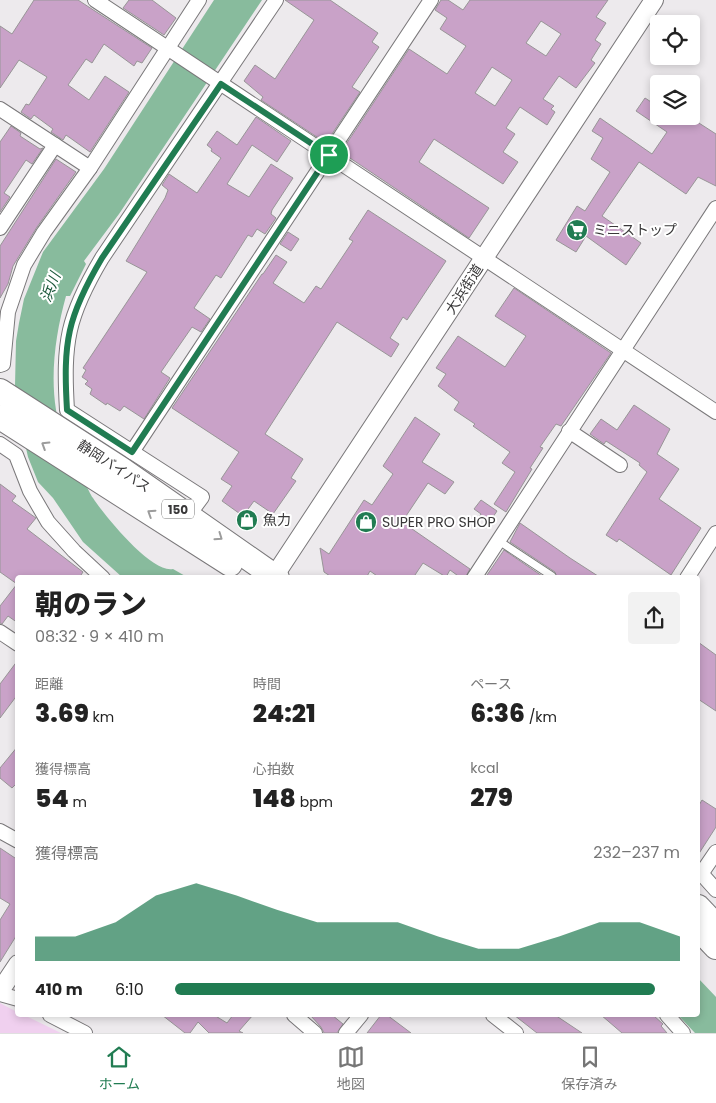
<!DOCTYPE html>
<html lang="ja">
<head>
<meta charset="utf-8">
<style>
	body { margin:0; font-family:Poppins,"Noto Sans JP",sans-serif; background:#f2f2f2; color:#222; height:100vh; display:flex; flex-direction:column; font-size:19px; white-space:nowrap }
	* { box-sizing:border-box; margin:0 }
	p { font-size:16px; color:#767676 }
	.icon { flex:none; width:28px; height:28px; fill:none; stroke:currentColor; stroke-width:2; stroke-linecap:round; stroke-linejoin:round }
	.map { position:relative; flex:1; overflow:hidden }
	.side { position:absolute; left:15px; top:575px; width:685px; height:442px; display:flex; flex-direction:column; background:#fff; border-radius:5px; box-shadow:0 2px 8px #0003 }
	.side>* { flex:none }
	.controls { position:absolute; left:650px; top:15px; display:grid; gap:10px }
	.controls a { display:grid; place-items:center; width:50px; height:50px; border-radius:5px; background:#fff; box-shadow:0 2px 8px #0003; font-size:25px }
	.pin { position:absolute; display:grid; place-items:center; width:42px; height:42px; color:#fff; margin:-21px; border:2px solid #fff; border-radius:50%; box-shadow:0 1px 5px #0007 }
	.round { display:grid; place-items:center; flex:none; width:52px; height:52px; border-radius:5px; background:#f2f2f2 }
	.head { display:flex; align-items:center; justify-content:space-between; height:85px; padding:0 20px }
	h1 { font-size:28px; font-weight:800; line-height:38px }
	.stats { display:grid; grid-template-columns:repeat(3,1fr); gap:8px; height:85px; padding:5px 20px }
	.stats div { display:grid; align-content:center }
	.stats b { font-size:25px; font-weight:800 }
	.stats small { font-size:14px; font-weight:400 }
	.stats p { font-size:14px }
	.chart { height:140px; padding:10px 20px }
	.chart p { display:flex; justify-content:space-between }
	.chart svg { width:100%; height:90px; margin-top:5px; fill:#217c52; opacity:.7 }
	ul { padding:0 20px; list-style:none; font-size:16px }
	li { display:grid; grid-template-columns:80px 60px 1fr; align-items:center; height:38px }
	li i { height:12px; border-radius:6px; background:#217c52 }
	.dock { display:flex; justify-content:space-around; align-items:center; height:70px; border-top:1px solid #e0e0e0; background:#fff; font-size:14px; color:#767676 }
	.dock a { display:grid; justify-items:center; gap:2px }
	.dock .on { color:#217c52 }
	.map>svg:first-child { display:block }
	.green { fill:#f0d0ef }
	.water { fill:#88bb9d }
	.building { fill:#c9a2c8; stroke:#989597; fill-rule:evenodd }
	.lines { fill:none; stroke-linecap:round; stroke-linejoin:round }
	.service-casing { stroke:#7a787a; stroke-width:9 }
	.minor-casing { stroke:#7a787a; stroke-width:16 }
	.tertiary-casing { stroke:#7a787a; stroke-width:20 }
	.trunk-casing { stroke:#7a787a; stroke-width:26 }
	.service { stroke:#fff; stroke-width:7 }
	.minor { stroke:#fff; stroke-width:14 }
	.tertiary { stroke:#fff; stroke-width:18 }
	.trunk { stroke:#fff; stroke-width:24 }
	.oneway { stroke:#9c9c9c }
	.route-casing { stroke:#fff; stroke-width:10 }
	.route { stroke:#217c52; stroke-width:6 }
	.labels { text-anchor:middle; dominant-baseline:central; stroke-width:4; stroke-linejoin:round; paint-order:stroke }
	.shield { fill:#fff; stroke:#747474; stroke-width:1 }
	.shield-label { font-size:12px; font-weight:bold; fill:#393839 }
	.poi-label { font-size:14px; fill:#393839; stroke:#fff; text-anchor:start }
	.street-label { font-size:14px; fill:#393839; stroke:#fff }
	.water-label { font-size:15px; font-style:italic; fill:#1d593c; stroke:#fff }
</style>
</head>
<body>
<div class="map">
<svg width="716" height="1033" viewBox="0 0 716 1033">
	<rect width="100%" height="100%" fill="#edeaed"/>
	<path class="green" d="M0 1003 17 1012 18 1015H24L61 1033H0Z"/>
	<g class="water">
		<path d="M214 0H262L119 214 84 261 86 264 70 296H66C56 332 50 372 56 410 58 423 85 485 93 498 104 515 152 574 173 569L187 577H122L83 542 53 498 38 482 28 457 19 417 15 386 16 341 19 323 24 299 43 252 104 169Z"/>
		<path d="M698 978 716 997V1033H695L678 1015H698Z"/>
	</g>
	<g class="building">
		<path d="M34 0H78L152 48 142 63 137 61 134 66 104 44 92 63 86 59 68 85 89 100 105 76 129 92 90 152 66 135 63 140 51 132 53 129 34 115 31 119 21 112 26 104 29 105 47 77 19 60 0 88V26L12 34Z"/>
		<path d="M129 0H152L176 18 164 35 123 8Z"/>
		<path d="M285 0H330L378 33 372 42 379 47 352 87 360 92 326 143 261 100 263 97 244 81 255 65 275 79 314 20Z"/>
		<path d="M441 0H448L463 10 470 0H608L596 17 606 23 595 40 601 44 591 60 595 63 576 88 559 76 543 99 554 106 551 109 555 112 547 125 520 107 506 128 515 134 503 152 518 162 503 184 434 139 419 162 489 208 469 238 341 152 409 49 447 74 466 46 440 29 447 18 435 10ZM541 21 561 34 546 56 526 43ZM492 67 512 80 495 106 475 93Z"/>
		<path d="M645 98 659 107V116H688L716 134V186L698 177 686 194 639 162 602 216 641 243 626 265 586 236 576 252 556 240 577 206 585 211 610 172 591 159 603 138 592 131 600 118 652 154 667 132 636 111Z"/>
		<path d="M256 117 291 141 277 162 252 145 227 184 249 197 271 164 293 178 272 210 271 214 276 218 265 234 257 229 252 237 248 235 221 278 216 275 194 308 210 319 201 332 192 327 161 372 170 378 144 419 124 406 120 411 107 403 106 405 90 394 92 389 85 384 88 381 82 377 86 370 83 368 147 272 126 261 165 198 168 190 162 185 169 174 197 193 221 158 211 151 212 149 207 145 217 131 237 145Z"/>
		<path d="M11 126 21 133 20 136 40 149 43 148 32 164 26 160 4 193 10 197 0 212V142Z"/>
		<path d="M56 159 76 172 37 227 13 266 8 284 0 298V246Z"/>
		<path d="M368 210 446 261 407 320 403 317 390 338 399 344 391 357 337 322 265 434 303 459 291 478 296 481 273 514 254 501 243 516 222 501 232 486 221 479 239 452 172 408 262 274H263L276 255 287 262 273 283 304 303 316 286 321 289 353 241 349 239Z"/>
		<path d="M288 232 299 239 291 251 280 244Z"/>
		<path d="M514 288 611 353 561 426 556 424 540 447 543 448 530 468 532 469 506 512 494 504 515 472 502 463 510 452 473 426 475 424 454 410 459 402 438 386 446 374 436 368 458 336 505 367 526 336 495 316Z"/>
		<path d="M634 405 670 429 657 454 679 469 659 499 701 528 671 575 619 539 617 542 606 535 647 472 639 465 640 463 606 441 604 444 590 434 601 419 617 430Z"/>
		<path d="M415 417 440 434 422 462 454 482 445 494 428 483 402 522 470 569 465 578H461L450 570 446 577 423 563 413 578H380L370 571 366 578H333L324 572 320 548 329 554 364 500 372 505 393 474 383 466Z"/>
		<path d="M0 484 16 496 12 501 36 518 27 529 83 572 79 578H18V623L8 616 2 624 0 623V606L17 584 0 572Z"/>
		<path d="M481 500 497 511 489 523 479 517 481 514 474 509Z"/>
		<path d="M520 523 570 558 601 578H557L555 572 510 542Z"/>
		<path d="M504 550 545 578H485Z"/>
		<path d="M698 642 716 655V711L698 699Z"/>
		<path d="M18 660V694L0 718V684Z"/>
		<path d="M18 746V782L12 788 0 778V768Z"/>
		<path d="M702 800 716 809V827L698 855V807Z"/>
		<path d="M0 848 18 860V933L0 962V920L10 904 0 898Z"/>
		<path d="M162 1015H214L227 1023 233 1015H253L239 1031 243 1033H209L198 1022 190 1033H185Z"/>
		<path d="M310 1015H332L343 1024 337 1033H324L321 1027Z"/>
		<path d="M381 1015H387L411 1033H367Z"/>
		<path d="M514 1015H555L582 1033H537Z"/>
		<path d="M601 1015H653L663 1024 661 1026 667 1033H622Z"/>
	</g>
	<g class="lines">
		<g class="service-casing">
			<path id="service" d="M499 541 552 576"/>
		</g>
		<g class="minor-casing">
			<g id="minor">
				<path d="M95 0 716 412"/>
				<path d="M0 109 55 145 0 228"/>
				<path d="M55 145 90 168"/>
				<path d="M0 365 3 364 8 312 24 265 44 232 90 168 199 0"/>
				<path d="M569 431 620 465"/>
				<path d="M0 444 16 455 30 491 48 522 74 551 103 578"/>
				<path d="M132 452 431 0"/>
				<path d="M188 516 202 497 67 410C63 342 67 317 102 258L276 0"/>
				<path d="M474 578 716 208"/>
				<path d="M687 578 716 533"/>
				<path d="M0 632 18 644"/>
				<path d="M0 831 18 841"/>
				<path d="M698 870 716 890"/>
				<path d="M701 874 716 852"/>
				<path d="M0 994 18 999"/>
				<path d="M50 1015 85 1033"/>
				<path d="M294 1015 315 1033"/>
				<path d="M493 1015 516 1033"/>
				<path d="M667 1015 683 1033"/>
				<path d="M346 1033 361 1015"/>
			</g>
		</g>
		<g class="tertiary-casing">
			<g id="tertiary">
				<path d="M273 578 654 0"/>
				<path d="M0 991 18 964"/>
			</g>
		</g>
		<g class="trunk-casing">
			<g id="trunk">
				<path d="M0 391 121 469 277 578"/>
				<path d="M0 417 230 564"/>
				<path d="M698 907 716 926"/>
				<path d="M698 928 716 947"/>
			</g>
		</g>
		<use href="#service" class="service"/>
		<use href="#minor" class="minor"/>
		<use href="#tertiary" class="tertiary"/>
		<use href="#trunk" class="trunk"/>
	</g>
	<defs><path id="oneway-chevron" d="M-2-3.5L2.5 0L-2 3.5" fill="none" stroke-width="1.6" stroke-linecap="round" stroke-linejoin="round" transform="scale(1.25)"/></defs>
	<g class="oneway">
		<use href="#oneway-chevron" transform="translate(45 445) rotate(-148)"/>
		<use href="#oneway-chevron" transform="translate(151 513) rotate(-147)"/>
		<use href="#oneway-chevron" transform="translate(219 537) rotate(35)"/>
	</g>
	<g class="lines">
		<g class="route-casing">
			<path id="route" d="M221 84 329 155 132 452 67 410C63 342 67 317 102 258Z"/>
		</g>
		<use href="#route" class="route"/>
	</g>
	<defs>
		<g id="supermarket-disc" transform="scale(1.125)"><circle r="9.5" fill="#217c52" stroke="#fff"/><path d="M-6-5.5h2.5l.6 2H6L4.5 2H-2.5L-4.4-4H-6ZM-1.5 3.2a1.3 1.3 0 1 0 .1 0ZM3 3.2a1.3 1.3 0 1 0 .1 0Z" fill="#fff"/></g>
		<g id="shop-disc" transform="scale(1.125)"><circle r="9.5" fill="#217c52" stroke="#fff"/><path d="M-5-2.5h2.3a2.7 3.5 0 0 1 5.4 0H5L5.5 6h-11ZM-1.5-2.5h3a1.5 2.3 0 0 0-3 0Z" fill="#fff"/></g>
	</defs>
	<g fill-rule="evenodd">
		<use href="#supermarket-disc" x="577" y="230"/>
		<use href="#shop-disc" x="247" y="520"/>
		<use href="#shop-disc" x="366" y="522"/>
	</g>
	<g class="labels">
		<rect class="shield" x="162" y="499.5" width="32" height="19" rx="4"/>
		<g class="shield-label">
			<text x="178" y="509">150</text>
		</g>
		<g class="poi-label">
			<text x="593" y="230">ミニストップ</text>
			<text x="263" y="520">魚力</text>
			<text x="382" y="522">SUPER PRO SHOP</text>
		</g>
		<g class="street-label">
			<text transform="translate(464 289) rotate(-57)">大浜街道</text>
			<text transform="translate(114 466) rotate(33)">静岡バイパス</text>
		</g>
		<g class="water-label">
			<text transform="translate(50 287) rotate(-69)">浜川</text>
		</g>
	</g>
</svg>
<div class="controls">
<a><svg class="icon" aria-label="locate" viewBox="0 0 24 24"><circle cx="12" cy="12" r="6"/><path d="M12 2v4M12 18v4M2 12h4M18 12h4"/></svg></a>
<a><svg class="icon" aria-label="layers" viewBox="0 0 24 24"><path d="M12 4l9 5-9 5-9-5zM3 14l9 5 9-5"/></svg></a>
</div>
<div class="pin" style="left:329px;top:155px;background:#1e9e55"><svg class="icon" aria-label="arrive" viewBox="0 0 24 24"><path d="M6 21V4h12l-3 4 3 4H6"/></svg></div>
<section class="side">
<div class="head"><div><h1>朝のラン</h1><p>08:32 · 9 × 410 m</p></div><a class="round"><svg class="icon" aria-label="share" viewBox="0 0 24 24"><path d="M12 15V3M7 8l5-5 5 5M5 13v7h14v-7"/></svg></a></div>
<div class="stats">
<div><p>距離</p><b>3.69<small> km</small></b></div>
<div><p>時間</p><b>24:21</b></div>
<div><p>ペース</p><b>6:36<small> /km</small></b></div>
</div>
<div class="stats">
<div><p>獲得標高</p><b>54<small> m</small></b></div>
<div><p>心拍数</p><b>148<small> bpm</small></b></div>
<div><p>kcal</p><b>279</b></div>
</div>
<div class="chart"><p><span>獲得標高</span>232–237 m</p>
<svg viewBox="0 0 160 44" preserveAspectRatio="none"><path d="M0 44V32L10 32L20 25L30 12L40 6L50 12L60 19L70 25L80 25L90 25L100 32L110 38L120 38L130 32L140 25L150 25L160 32V44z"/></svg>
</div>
<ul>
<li><b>410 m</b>6:10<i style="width:95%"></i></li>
</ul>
</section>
</div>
<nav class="dock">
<a class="on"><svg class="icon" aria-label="home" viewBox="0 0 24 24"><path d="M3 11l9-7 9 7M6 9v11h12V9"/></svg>ホーム</a>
<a><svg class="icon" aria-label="map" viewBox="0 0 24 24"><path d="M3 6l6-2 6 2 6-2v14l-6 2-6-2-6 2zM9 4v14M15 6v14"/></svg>地図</a>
<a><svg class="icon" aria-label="saved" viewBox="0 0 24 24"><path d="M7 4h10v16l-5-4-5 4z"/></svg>保存済み</a>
</nav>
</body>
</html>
